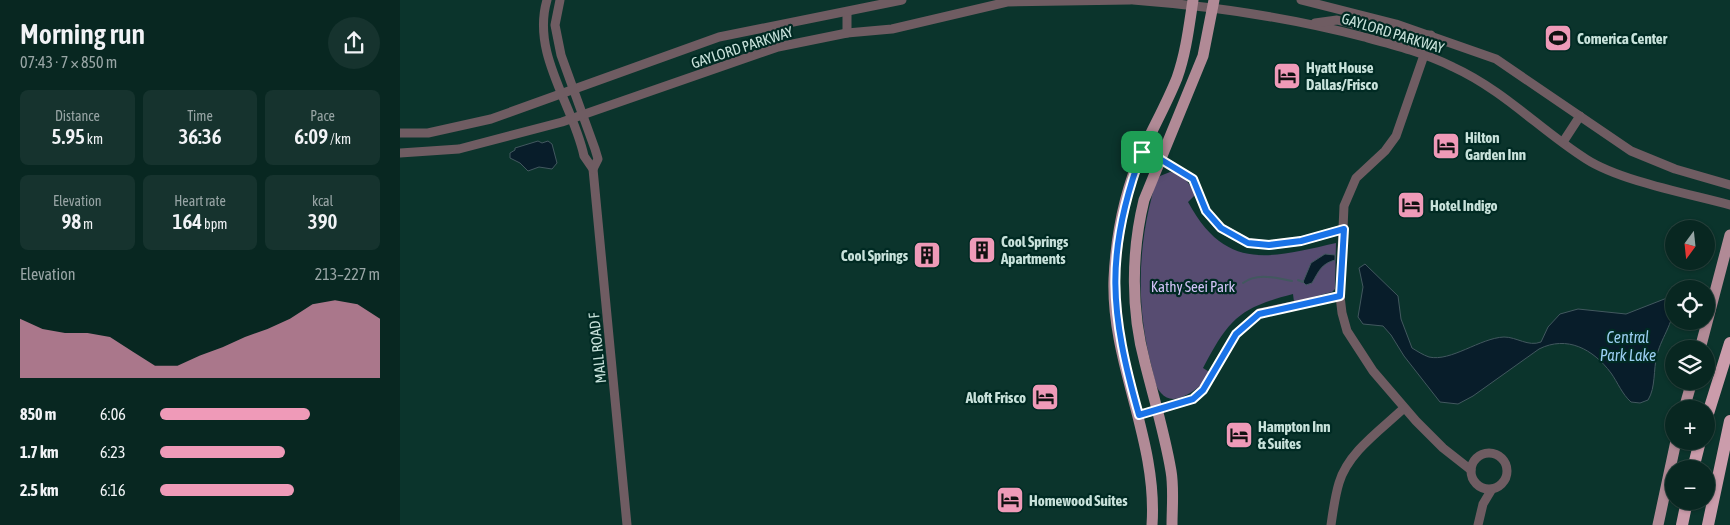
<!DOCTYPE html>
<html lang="en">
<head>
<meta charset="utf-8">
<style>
	body { margin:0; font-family:"Asap Condensed",sans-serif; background:#16332e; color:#f1f3f6; height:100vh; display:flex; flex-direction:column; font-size:19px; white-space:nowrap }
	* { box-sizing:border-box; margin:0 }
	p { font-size:16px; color:#98a5a5 }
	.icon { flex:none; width:28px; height:28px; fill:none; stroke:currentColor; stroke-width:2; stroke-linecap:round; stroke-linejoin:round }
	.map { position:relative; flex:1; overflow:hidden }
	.drawer { display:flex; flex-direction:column; background:#082721; width:400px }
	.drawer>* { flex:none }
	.needle { width:32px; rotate:195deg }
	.fabs { position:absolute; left:1265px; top:220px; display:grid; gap:10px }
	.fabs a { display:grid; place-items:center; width:50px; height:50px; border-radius:50%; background:#082721; box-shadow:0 1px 4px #0004,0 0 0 1px #29443f; font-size:25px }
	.pin { position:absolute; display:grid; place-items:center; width:42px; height:42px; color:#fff; margin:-21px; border-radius:10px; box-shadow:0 2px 8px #0006 }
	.round { display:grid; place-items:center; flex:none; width:52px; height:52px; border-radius:26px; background:#16332e }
	.head { display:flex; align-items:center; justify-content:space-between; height:85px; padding:0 20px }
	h1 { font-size:28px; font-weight:600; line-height:38px }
	.stats { display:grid; grid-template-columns:repeat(3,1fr); gap:8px; height:85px; padding:5px 20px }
	.stats div { display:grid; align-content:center; border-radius:8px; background:#16332e; text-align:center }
	.stats b { font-size:21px; font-weight:600 }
	.stats small { font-size:14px; font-weight:400 }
	.stats p { font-size:14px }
	.chart { height:140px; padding:10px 20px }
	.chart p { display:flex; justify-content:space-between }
	.chart svg { width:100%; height:90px; margin-top:5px; fill:#ef9ab8; opacity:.7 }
	ul { padding:0 20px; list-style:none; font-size:16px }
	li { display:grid; grid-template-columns:80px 60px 1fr; align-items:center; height:38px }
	li i { height:12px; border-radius:6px; background:#ef9ab8 }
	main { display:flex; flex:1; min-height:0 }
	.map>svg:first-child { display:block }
	.green { fill:#574c71 }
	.water { fill:#081d2a; stroke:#42585f }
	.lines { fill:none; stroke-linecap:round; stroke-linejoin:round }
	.stream { stroke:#42585f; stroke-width:2 }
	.minor { stroke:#6f5c62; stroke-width:9 }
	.major { stroke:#b18a96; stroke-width:11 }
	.highway { stroke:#cb9cab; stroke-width:12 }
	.route-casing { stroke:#fff; stroke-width:10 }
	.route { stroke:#1a73e8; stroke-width:6 }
	.labels { text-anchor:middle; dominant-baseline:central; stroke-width:4.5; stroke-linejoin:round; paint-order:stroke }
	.street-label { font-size:15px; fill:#c8e2db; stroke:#002a23 }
	.poi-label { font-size:15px; font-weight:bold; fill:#c8e2db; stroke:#002a23; text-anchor:start }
	.park-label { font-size:15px; fill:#d1c2f6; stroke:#002a23 }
	.water-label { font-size:16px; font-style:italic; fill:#9bcff2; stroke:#002a23 }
</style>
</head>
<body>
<main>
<section class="drawer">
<div class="head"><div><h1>Morning run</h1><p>07:43 · 7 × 850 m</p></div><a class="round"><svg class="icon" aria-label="share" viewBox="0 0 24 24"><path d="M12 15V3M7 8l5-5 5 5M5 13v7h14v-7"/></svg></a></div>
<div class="stats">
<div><p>Distance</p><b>5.95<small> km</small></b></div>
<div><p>Time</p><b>36:36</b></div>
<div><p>Pace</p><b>6:09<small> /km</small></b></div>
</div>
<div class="stats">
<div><p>Elevation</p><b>98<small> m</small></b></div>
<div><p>Heart rate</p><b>164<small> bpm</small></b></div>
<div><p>kcal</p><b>390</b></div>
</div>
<div class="chart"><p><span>Elevation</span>213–227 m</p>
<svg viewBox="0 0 160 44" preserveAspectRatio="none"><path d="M0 44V15L10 20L20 22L30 22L40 24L50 31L60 38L70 38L80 33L90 29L100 24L110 20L120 15L130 8L140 6L150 8L160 15V44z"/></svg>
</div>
<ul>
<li><b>850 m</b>6:06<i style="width:68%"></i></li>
<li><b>1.7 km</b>6:23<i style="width:57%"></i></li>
<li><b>2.5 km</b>6:16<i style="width:61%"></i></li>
</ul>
</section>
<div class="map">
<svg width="1330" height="525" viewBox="0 0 1330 525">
	<rect width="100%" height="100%" fill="#0b342c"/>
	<path class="green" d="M770 172C782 173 791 184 795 195L788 202C826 272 870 258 936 243L935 289 932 292 894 302 893 294C839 308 829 319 803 368L811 373C804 384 794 392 782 397 774 400 767 400 761 393 755 387 754 376 752 368 738 315 737 262 749 208 752 198 753 185 760 176Z"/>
	<g class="water">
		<path d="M138 141 142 143 148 141 152 144 157 163 152 169 139 167 128 171 120 163 110 158V153L115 150V148Z"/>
		<path d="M925 254 935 255V260C921 264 919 271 912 283L906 285 903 282 911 263Z"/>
		<path d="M965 264 998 296 1001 319 1012 348C1017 351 1023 355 1029 357 1051 362 1080 338 1104 337 1117 337 1128 347 1141 342L1148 327 1160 314 1178 309 1226 314 1267 298 1273 300C1276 321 1262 335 1257 355 1253 370 1256 387 1248 400L1240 403 1231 402C1222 394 1218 383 1211 373 1193 349 1167 335 1139 349L1073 396 1058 404 1040 402 1004 356 991 335 983 326 963 324 958 317 963 287 959 268Z"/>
	</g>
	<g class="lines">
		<g class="stream">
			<path d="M898 280 903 282"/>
			<path d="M843 283C857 272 876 278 892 281"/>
		</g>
		<g class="minor">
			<path d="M147 0C131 54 173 104 184 156L193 169 227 525"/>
			<path d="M160 0 155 25 161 55 195 149 198 159 193 169"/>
			<path d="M733 0C811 6 888 17 964 37 994 45 1025 53 1053 67 1105 91 1140 130 1186 159 1220 181 1290 194 1330 205"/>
			<path d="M901 0 996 24 1096 59 1231 151 1275 169 1330 185"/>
			<path d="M447 12V33"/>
			<path d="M915 23 937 20 1011 39 1029 35"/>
			<path d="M1031 35 996 136 985 151 956 178 944 206 940 296 942 313 947 331 973 371 1016 421 1043 448 1071 470"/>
			<path d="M0 133H28L91 119 319 37 502 0"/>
			<path d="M1163 142 1180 116"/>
			<path d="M742 152 760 159 793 179 806 211 821 228 848 243 869 245 901 241 944 229"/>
			<path d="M0 153 59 149 162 122 378 47 447 33 492 29 607 2 730 0"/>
			<path d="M739 415 793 399 803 390 836 334 859 313 940 296"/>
			<circle cx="1089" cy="471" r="18"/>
			<path d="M931 525C933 511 935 496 939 483 948 452 982 429 1004 408"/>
			<path d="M1078 525 1083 504 1092 489"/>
		</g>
		<g class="major">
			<path d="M1300 349 1330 235"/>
			<path d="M1284 409 1292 381"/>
			<path d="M752 525C758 440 711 363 714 279 716 235 725 190 743 150 754 126 767 103 777 78 786 53 789 26 793 0"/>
			<path d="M772 525C772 508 774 488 771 471 765 435 754 399 745 363 731 311 731 253 744 200L803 56 814 0"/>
			<path d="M1258 525 1276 441"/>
		</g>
		<g class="highway">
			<path d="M1306 420 1330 343"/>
			<path d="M1293 469 1300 441"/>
			<path d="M1282 525 1287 501"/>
			<path d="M1308 525 1330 421"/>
		</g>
	</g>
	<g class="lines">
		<g class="route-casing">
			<path id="route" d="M742 152 760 159 793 179 806 211 821 228 848 243 869 245 901 241 944 229 940 296 859 314 836 334 803 390 793 399 739 415C710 313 704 254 742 152Z"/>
		</g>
		<use href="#route" class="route"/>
	</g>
	<defs>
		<g id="stadium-square" transform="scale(1.4375)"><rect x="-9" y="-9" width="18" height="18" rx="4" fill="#ef9ab8" stroke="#002a23"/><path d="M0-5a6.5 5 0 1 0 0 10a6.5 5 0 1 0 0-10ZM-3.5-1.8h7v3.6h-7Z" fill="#111"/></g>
		<g id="hotel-square" transform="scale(1.4375)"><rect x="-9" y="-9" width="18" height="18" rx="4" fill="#ef9ab8" stroke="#002a23"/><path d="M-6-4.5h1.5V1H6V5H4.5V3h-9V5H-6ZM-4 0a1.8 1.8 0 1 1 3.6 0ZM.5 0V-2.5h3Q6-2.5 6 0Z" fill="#111"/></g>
		<g id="building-square" transform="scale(1.4375)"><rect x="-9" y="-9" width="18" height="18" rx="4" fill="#ef9ab8" stroke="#002a23"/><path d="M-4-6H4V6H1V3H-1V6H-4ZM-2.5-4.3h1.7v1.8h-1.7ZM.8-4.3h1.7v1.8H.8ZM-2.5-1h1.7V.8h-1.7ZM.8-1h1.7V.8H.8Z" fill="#111"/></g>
	</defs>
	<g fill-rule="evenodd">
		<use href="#stadium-square" x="1158" y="38"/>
		<use href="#hotel-square" x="887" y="76"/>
		<use href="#hotel-square" x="1046" y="146"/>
		<use href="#hotel-square" x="1011" y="205"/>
		<use href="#building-square" x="582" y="250"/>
		<use href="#building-square" x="527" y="255"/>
		<use href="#hotel-square" x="645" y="397"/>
		<use href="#hotel-square" x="839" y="435"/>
		<use href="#hotel-square" x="610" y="500"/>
	</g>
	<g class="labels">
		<g class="street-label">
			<text transform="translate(993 33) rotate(17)">GAYLORD PARKWAY</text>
			<text transform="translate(342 47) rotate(-18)">GAYLORD PARKWAY</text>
			<text transform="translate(197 348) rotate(-96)">MALL ROAD F</text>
		</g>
		<g class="poi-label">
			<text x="1177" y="38">Comerica Center</text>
			<text x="906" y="67">Hyatt House<tspan x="906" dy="17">Dallas/Frisco</tspan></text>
			<text x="1065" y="137">Hilton<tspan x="1065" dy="17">Garden Inn</tspan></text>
			<text x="1030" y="205">Hotel Indigo</text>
			<text x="601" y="241">Cool Springs<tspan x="601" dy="17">Apartments</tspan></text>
			<text x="508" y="255" text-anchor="end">Cool Springs</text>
			<text x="626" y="397" text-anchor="end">Aloft Frisco</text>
			<text x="858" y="426">Hampton Inn<tspan x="858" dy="17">&amp; Suites</tspan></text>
			<text x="629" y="500">Homewood Suites</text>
		</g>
		<g class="park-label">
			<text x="793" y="286">Kathy Seei Park</text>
		</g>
		<g class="water-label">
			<text x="1228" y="337">Central<tspan x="1228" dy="18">Park Lake</tspan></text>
		</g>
	</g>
</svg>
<div class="fabs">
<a><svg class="needle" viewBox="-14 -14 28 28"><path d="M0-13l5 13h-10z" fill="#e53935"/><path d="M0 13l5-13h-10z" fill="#98a5a5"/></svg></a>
<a><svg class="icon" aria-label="locate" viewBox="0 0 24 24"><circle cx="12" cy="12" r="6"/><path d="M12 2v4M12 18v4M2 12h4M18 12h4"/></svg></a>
<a><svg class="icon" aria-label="layers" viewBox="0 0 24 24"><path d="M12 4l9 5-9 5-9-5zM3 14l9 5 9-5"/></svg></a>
<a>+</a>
<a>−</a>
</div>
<div class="pin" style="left:742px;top:152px;background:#1e9e55"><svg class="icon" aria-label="arrive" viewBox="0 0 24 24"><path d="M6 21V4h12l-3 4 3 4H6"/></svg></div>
</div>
</main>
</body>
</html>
